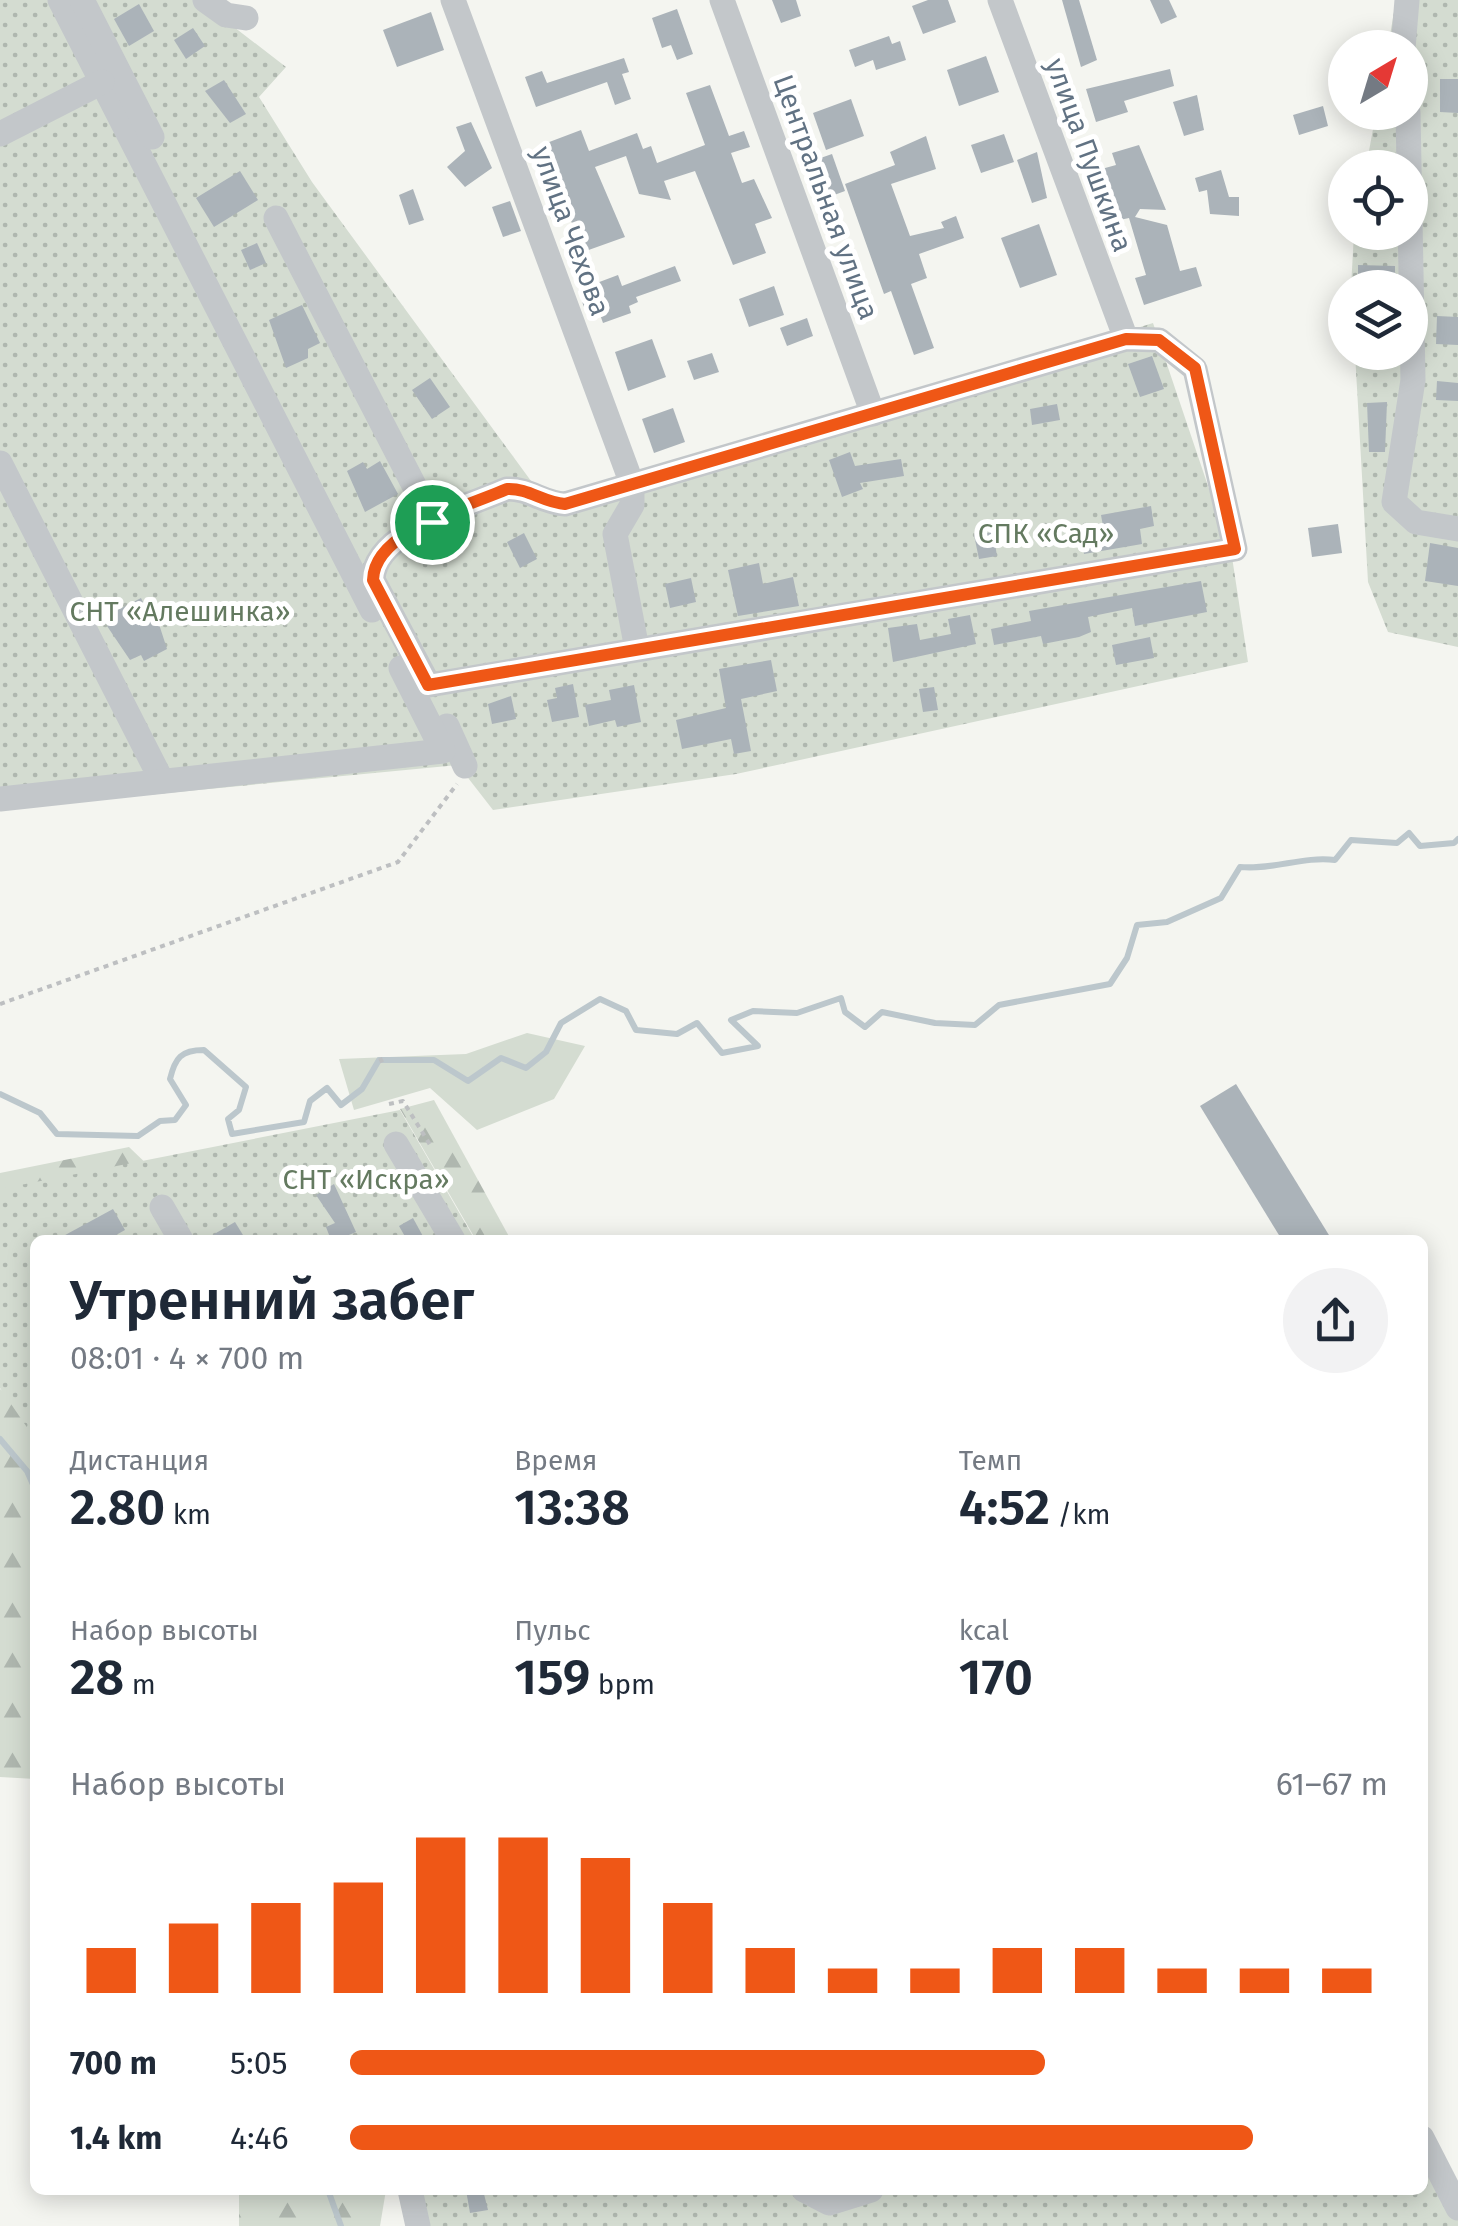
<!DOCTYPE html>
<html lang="ru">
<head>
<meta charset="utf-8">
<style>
	body { margin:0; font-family:"Fira Sans",sans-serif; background:#f2f2f3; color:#1f2937; height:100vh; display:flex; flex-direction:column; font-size:38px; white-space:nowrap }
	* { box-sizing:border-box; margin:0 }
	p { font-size:32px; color:#747a83 }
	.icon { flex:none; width:55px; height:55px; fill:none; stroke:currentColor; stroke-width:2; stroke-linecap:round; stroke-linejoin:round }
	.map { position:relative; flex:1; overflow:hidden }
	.panel { position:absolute; left:30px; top:1235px; width:1398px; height:960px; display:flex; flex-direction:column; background:#fff; border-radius:15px; box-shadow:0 5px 25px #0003 }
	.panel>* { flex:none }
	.needle { width:65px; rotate:38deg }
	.buttons { position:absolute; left:1328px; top:30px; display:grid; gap:20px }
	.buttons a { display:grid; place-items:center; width:100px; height:100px; border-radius:50%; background:#fff; box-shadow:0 5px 25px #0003; font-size:50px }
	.pin { position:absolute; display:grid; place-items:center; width:85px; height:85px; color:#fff; margin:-42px; border:5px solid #fff; border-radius:50%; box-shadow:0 2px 10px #0007 }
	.round { display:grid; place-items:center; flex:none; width:105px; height:105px; border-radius:52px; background:#f2f2f3 }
	.overview { display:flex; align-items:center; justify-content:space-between; height:170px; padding:0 40px }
	h1 { font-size:55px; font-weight:600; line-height:75px }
	.stats { display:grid; grid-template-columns:repeat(3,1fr); gap:15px; height:170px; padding:10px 40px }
	.stats div { display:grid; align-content:center }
	.stats b { font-size:50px; font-weight:600 }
	.stats small { font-size:28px; font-weight:400 }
	.stats p { font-size:28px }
	.chart { height:280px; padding:20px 40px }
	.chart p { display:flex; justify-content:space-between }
	.chart svg { width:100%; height:180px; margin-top:10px; stroke:#ef5716; stroke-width:6 }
	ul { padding:0 40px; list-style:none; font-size:32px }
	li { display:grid; grid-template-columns:160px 120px 1fr; align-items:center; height:75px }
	li i { height:25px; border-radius:12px; background:#ef5716 }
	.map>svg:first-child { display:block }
	.grass { fill:#d4dcd1 }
	.forest { fill:url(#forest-firs) }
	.garden { fill:url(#garden-dots) }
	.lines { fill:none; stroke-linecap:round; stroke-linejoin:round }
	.stream { stroke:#bcc7cc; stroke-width:6 }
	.building { fill:#abb3b9 }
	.path { stroke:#bdbfc1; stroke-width:4; stroke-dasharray:5 5; stroke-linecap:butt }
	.minor { stroke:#c3c7ca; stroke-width:25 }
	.route-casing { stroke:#fff; stroke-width:20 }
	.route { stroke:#ef5716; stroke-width:12 }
	.labels { text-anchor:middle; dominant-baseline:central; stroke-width:10; stroke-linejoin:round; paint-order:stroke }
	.street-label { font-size:28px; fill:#617283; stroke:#fff }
	.park-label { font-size:28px; fill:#647a60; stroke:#fff }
</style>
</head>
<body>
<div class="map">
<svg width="1458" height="2226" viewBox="0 0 1458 2226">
	<defs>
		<pattern id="forest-firs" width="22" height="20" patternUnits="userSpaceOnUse" patternTransform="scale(2.5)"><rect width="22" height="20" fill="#d4dcd1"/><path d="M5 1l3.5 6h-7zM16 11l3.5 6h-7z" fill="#afb7af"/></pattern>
		<pattern id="garden-dots" width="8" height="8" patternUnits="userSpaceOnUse" patternTransform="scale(2.5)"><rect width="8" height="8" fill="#d4dcd1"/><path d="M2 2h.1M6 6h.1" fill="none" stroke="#afb7af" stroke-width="1.8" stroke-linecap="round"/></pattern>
	</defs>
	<rect width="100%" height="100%" fill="#f4f5f0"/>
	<path class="grass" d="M527 1033 585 1046 554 1099 477 1130 430 1088 354 1110 339 1059 466 1054Z"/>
	<g class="forest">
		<path d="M434 1100 511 1240H476L400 1109Z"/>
		<path d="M129 1147 154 1171 0 1225V1173Z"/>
		<path d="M0 1389 35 1414V1779L0 1777Z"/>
		<path d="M239 2190H386L380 2226H239Z"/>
	</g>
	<g class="garden">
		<path d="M0 0H199L286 67 259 97 312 182 553 511 1153 323 1232 557 1248 662 736 774 493 810 458 765 0 809Z"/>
		<path d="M1396 0H1458V647L1388 632 1368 582 1355 353 1410 352V288H1351L1354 233 1410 232V168L1366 167 1376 113 1410 112V48L1388 47Z"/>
		<path d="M400 1110 475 1240H35V1439L0 1388V1189Z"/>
		<path d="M1423 2155 1458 2217V2226H426L417 2190H1422Z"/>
	</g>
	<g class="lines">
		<g class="stream">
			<path d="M0 1094 40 1113 57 1134 138 1136 160 1121 175 1120 186 1105 170 1079C175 1058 181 1050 204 1050L246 1087 239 1110 228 1119 232 1134 304 1122 310 1101 327 1088 341 1105 362 1089 379 1060H434L468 1081 501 1058 526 1068 546 1052 561 1023 600 999 626 1011 636 1030 677 1034 697 1023 722 1053 758 1046 731 1020 753 1011 797 1013 841 998 845 1012 865 1027 882 1012 935 1023 975 1025 999 1005 1110 984 1127 958 1137 925 1167 922 1221 898 1240 867C1274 870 1303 856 1335 860L1351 840 1397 843 1409 833 1420 846 1454 843 1458 839"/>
			<path d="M0 1439 27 1471 35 1489"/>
			<path d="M328 2190 341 2226"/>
		</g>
	</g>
	<g class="building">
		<path d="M772 0H796L801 16 781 23Z"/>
		<path d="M928 0H948L956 22 923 34 912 6Z"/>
		<path d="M1062 0H1079L1097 60 1081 67Z"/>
		<path d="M1150 0H1169L1177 17 1161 24Z"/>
		<path d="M139 4 154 31 129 46 114 19Z"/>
		<path d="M677 9 693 54 677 60 671 45 662 48 652 18Z"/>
		<path d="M431 12 444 50 397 67 383 30Z"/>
		<path d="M193 28 205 46 186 59 174 40Z"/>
		<path d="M889 36 892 44 900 41 906 60 876 70 873 60 855 67 849 50Z"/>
		<path d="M986 56 999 92 959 106 947 70Z"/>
		<path d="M624 58 629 72 622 74 631 99 615 105 607 82 536 107 525 77 542 71 547 83Z"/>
		<path d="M1170 69 1174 86 1124 101 1128 112 1096 122 1086 89Z"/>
		<path d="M1440 79H1458V113L1440 112Z"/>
		<path d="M224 80 246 114 230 123 205 91Z"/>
		<path d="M710 85 729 136 744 131 750 147 731 153 742 183 754 179 772 218 755 224 766 253 733 265 695 171 664 181 671 200 639 194 626 156 595 167 625 237 583 252 568 213 551 219 546 206 564 199 544 144 581 130 589 151 637 133 643 149 651 146 657 163 705 145 686 93Z"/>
		<path d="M1197 95 1204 130 1184 136 1173 102Z"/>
		<path d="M851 99 864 136 826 150 813 113Z"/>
		<path d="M1323 106 1328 126 1299 135 1293 115Z"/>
		<path d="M471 122 492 168 465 187 447 167 465 151 456 127Z"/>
		<path d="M1004 134 1014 162 981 173 971 145Z"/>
		<path d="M926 136 936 169 891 184 910 236 944 228 941 222 956 216 964 238 919 254 927 278 911 284 934 348 914 355 891 291 884 294 845 184 895 165 890 152Z"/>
		<path d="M1139 145 1166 210 1140 209 1135 217 1167 225 1180 271 1196 267 1202 286 1144 305 1135 278 1146 275 1129 218 1101 224 1087 173 1116 165 1112 153Z"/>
		<path d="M1037 152 1047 198 1032 203 1017 160Z"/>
		<path d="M832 154 845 191 826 198 812 161Z"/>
		<path d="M1221 170 1229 197H1239V216L1210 214 1207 190 1199 192 1195 178Z"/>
		<path d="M240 171 258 200 214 227 196 198Z"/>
		<path d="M413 189 424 220 409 225 399 195Z"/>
		<path d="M510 201 521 231 503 237 492 207Z"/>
		<path d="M1039 224 1057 275 1020 288 1001 238Z"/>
		<path d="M257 243 266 263 250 270 241 250Z"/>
		<path d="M1358 265 1395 266V288H1358Z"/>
		<path d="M675 266 681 281 636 297 638 302 629 306 631 313 603 323 597 306 585 310 578 290 618 275 622 286Z"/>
		<path d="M774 286 784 315 749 327 739 299Z"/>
		<path d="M302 305 320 343 308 349V358L286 368 269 320Z"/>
		<path d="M1437 316 1458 317V345L1436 344Z"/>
		<path d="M807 318 813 336 787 346 780 328Z"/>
		<path d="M652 339 666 377 628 391 615 352Z"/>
		<path d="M712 353 719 372 694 380 687 361Z"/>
		<path d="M1152 356 1164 389 1140 397 1128 364Z"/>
		<path d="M430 378 450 407 432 419 412 390Z"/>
		<path d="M1437 381 1458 383V401L1436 400Z"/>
		<path d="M1387 402 1385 452H1369L1367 403Z"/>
		<path d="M1057 404 1060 420 1032 425 1030 409Z"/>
		<path d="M673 408 685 442 654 453 642 419Z"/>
		<path d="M850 452 855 466 901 459 904 476 860 483 863 489 842 497 829 460Z"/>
		<path d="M380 461 398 494 365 512 347 471 363 462 367 469Z"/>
		<path d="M1151 506 1154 526 1140 529 1142 544 1084 554 1080 530 1103 526 1101 515Z"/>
		<path d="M1338 524 1342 553 1312 557 1308 528Z"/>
		<path d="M993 532 997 556 979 559 974 535Z"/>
		<path d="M524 533 537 559 520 568 507 542Z"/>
		<path d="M1430 543 1458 548V586L1425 581Z"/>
		<path d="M759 563 763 584 793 577 799 606 738 616 728 570Z"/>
		<path d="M691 578 696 602 670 608 665 584Z"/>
		<path d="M1201 581 1207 612 1135 626 1132 608 1088 617 1091 632 1079 637 1043 644 1041 636 994 645 991 629 1031 621 1029 611Z"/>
		<path d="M141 598 151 619 158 621 167 649 144 661 141 655 130 660 107 626 114 622 110 614Z"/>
		<path d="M970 615 976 644 893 662 888 628 917 624 920 640 951 634 948 619Z"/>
		<path d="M1150 637 1154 658 1116 665 1112 645Z"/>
		<path d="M771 660 777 691 741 699 751 751 734 754 731 739 682 749 676 720 726 708 719 669Z"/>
		<path d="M573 684 579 717 552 722 547 700 557 698 555 688Z"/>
		<path d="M634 685 641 722 617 727 615 720 589 726 585 705 611 700 609 690Z"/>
		<path d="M934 687 938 710 923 712 919 689Z"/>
		<path d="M511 696 516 719 492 724 488 704Z"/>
		<path d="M1236 1084 1332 1240H1282L1200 1106Z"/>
		<path d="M334 1184 356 1232 337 1240H331L326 1227 335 1223 316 1195Z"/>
		<path d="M113 1209 125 1230 107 1240H56Z"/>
		<path d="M413 1218 425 1240H407L399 1226Z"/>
		<path d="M235 1222 246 1240H204Z"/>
		<path d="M466 2190H483L488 2210 470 2213Z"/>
	</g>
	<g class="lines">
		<g class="path">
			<path d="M0 1004 398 862 457 784"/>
			<path d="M380 1058 383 1064"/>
			<path d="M389 1104 403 1101 432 1148"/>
		</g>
		<g class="minor">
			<path d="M60 0 372 610"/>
			<path d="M82 0 152 137"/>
			<path d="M205 0 226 15 246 18"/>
			<path d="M453 0 632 484V505L615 534 637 649"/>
			<path d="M722 0 873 414"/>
			<path d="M1000 0 1126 339 565 504C542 503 529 488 507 489 466 507 374 531 373 580L429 685 1235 549 1195 369 1159 340 1126 339"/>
			<path d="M1403 48 1407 0"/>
			<path d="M1408 112 1413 380 1394 502 1416 522 1458 529"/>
			<path d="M0 134 102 82"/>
			<path d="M276 218 433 522"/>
			<path d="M0 463 162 781"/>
			<path d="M447 726 465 766"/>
			<path d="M0 799 443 751 401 668"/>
			<path d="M396 1144 453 1240"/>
			<path d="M162 1207 181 1240"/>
			<path d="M1422 2138 1458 2208"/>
			<path d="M410 2190 418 2226"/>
			<path d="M804 2190 829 2203 871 2190"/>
		</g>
	</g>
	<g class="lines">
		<g class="route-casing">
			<path id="route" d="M1126 339 1159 340 1195 368 1235 549 428 685 373 580C374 531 466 507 507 489 529 488 542 502 565 504Z"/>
		</g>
		<use href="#route" class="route"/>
	</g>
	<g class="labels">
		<g class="street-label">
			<text transform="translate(1089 155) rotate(70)">улица Пушкина</text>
			<text transform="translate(826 197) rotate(70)">Центральная улица</text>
			<text transform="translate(571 231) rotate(70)">улица Чехова</text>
		</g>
		<g class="park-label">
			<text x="1046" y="533">СПК «Сад»</text>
			<text x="180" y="611">СНТ «Алешинка»</text>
			<text x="366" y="1179">СНТ «Искра»</text>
		</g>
	</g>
</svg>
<div class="buttons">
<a><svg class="needle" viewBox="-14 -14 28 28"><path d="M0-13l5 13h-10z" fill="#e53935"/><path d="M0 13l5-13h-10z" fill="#747a83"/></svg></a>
<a><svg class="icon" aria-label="locate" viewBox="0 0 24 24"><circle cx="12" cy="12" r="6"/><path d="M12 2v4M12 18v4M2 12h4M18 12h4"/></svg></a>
<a><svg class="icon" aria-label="layers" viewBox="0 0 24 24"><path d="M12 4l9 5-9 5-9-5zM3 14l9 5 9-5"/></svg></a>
</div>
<div class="pin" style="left:432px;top:522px;background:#1e9e55"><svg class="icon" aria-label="arrive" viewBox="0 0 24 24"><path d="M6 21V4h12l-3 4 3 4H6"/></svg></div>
<section class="panel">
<div class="overview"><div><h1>Утренний забег</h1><p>08:01 · 4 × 700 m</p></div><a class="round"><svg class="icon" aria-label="share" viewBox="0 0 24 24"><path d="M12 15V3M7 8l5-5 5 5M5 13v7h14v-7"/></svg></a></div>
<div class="stats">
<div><p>Дистанция</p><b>2.80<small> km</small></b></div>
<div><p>Время</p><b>13:38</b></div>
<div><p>Темп</p><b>4:52<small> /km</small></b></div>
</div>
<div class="stats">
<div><p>Набор высоты</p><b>28<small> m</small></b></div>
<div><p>Пульс</p><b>159<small> bpm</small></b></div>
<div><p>kcal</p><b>170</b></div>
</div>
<div class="chart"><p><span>Набор высоты</span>61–67 m</p>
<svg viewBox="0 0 160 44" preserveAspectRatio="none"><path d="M5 44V33M15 44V27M25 44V22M35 44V17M45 44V6M55 44V6M65 44V11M75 44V22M85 44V33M95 44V38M105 44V38M115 44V33M125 44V33M135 44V38M145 44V38M155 44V38"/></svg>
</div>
<ul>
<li><b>700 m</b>5:05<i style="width:67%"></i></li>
<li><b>1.4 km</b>4:46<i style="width:87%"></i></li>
</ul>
</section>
</div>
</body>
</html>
